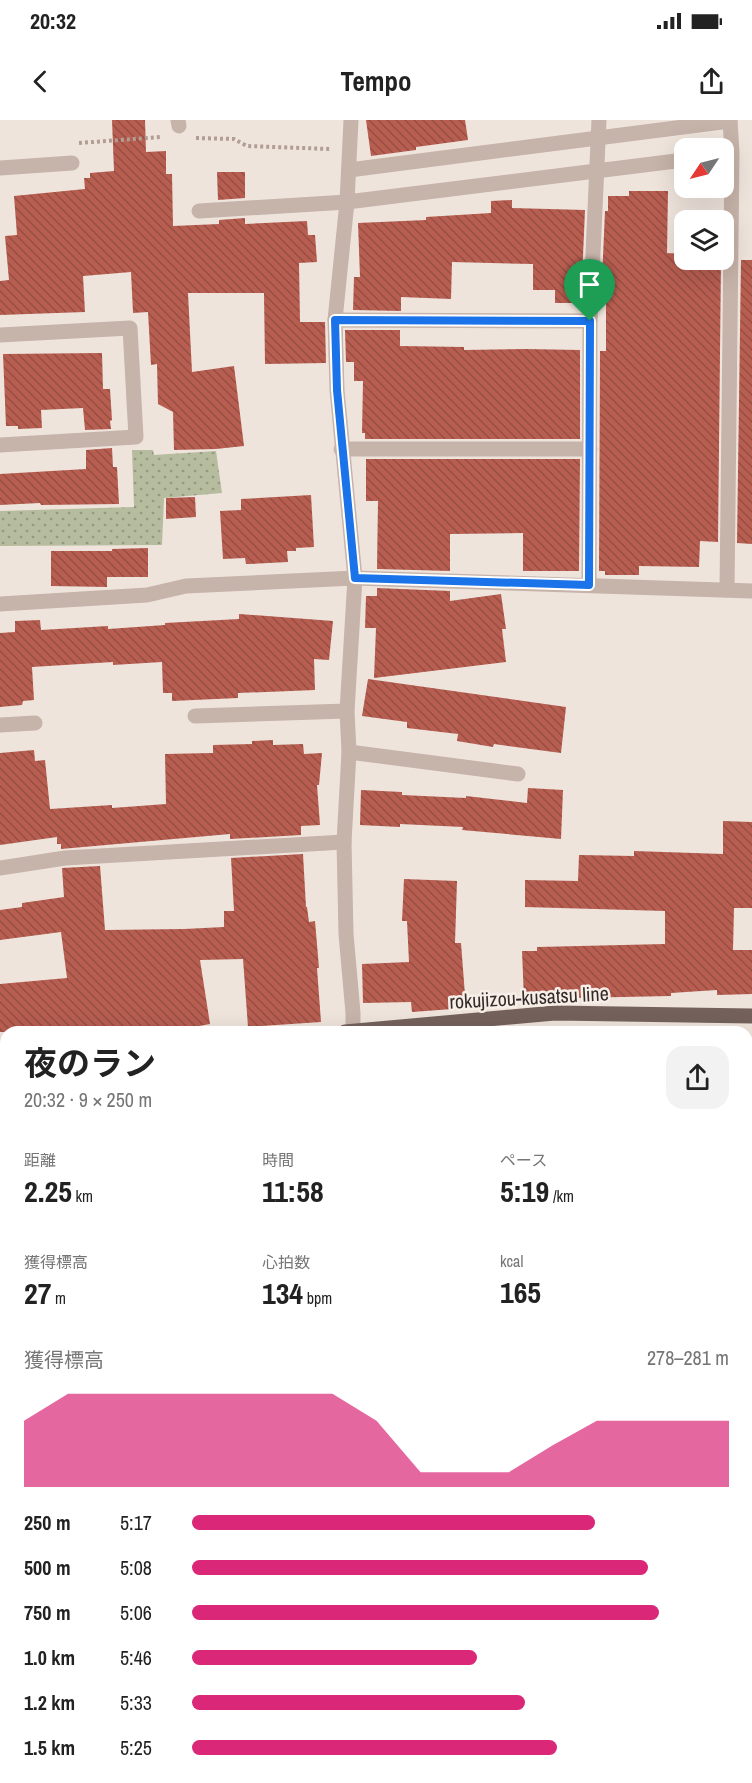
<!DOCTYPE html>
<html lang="ja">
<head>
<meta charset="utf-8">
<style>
	body { margin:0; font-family:"Archivo Narrow","Noto Sans JP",sans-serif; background:#f2f2f2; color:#222; height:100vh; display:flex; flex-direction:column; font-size:22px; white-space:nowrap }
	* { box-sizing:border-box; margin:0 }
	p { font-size:20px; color:#767676 }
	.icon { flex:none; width:33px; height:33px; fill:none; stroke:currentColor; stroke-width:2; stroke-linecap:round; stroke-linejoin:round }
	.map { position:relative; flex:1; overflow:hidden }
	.side { position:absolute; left:0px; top:906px; width:753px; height:758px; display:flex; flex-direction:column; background:#fff; border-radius:18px 18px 0 0; box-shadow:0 6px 24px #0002 }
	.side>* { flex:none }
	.needle { width:39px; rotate:235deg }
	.tools { position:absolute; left:674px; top:18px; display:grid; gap:12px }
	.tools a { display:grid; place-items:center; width:60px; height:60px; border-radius:12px; background:#fff; box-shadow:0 6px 24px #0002; font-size:30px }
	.pin { position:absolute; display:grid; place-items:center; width:51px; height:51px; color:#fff; margin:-62px -26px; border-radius:50% 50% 50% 0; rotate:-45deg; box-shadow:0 0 6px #0007 }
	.pin .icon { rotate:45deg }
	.round { display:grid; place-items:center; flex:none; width:63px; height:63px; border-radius:18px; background:#f2f2f2 }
	.headline { display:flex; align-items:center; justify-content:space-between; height:102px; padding:0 24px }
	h1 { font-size:33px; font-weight:700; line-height:45px }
	.stats { display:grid; grid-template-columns:repeat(3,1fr); gap:9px; height:102px; padding:6px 24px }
	.stats div { display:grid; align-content:center }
	.stats b { font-size:30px; font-weight:700 }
	.stats small { font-size:16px; font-weight:400 }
	.stats p { font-size:16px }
	.chart { height:168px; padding:12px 24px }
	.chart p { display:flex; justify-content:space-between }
	.chart svg { width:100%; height:108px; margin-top:6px; fill:#db2777; opacity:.7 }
	ul { padding:0 24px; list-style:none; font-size:20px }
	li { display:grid; grid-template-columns:96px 72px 1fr; align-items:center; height:45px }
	li i { height:15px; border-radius:8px; background:#db2777 }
	.status { display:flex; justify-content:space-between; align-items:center; height:42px; padding:0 30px; background:#fff; direction:ltr }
	.status svg { height:16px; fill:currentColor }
	header { display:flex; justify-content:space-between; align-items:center; height:78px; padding:0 24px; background:#fff; font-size:27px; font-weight:700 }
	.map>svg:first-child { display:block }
	.park { fill:url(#park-dots) }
	.building { fill:url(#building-back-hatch) }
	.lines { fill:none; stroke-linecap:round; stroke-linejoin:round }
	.path { stroke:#b19d94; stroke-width:4; stroke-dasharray:3 3; stroke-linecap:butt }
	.minor { stroke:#c6b3a9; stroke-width:15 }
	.major { stroke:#74615b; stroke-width:15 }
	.route-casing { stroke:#fff; stroke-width:12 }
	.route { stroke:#1a73e8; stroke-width:8 }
	.labels { text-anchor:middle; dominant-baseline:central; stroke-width:5; stroke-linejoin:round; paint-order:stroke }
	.street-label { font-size:20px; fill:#342b28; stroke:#f7eee8 }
</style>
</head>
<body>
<div class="status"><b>20:32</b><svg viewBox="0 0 49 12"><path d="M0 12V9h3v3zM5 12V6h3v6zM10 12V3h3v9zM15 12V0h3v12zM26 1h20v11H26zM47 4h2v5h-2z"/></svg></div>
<header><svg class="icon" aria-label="back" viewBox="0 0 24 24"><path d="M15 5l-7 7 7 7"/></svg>Tempo<svg class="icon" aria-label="share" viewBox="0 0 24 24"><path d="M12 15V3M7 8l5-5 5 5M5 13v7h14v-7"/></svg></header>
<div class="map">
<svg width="752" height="1663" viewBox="0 0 752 1663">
	<defs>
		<pattern id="park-dots" width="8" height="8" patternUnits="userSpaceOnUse" patternTransform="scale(1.5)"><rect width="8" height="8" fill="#b6bc9e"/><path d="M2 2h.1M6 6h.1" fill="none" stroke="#959981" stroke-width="1.8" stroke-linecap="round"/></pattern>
		<pattern id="building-back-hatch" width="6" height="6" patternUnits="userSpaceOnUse" patternTransform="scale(1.5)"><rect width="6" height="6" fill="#b85e51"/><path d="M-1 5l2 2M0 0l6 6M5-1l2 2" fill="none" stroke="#964e43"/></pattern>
	</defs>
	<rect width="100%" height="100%" fill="#efe4dc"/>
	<path class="park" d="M132 330H153L154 335 216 331 222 373 164 378 162 425 0 426V391L134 387Z"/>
	<g class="building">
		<path d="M112 0H145L146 32 166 31V54H172L173 106 219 104V100L245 98V104L307 101 308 115H315L317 142 299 143 300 202H325L326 243 265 244 264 173H188L192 252 234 246 244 326 216 329 174 330 173 292 158 284 157 244 151 245 148 192 133 193 131 152 83 156 85 192 0 195V161L9 160 5 116 17 115 14 76 85 69 84 58H90V53L114 51Z"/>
		<path d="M366 0H465L468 20 416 27V30L371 36Z"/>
		<path d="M217 52H245V78L218 80Z"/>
		<path d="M629 71H668L667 133 684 134V140H721L718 422 700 421 699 447 639 446V455H605V451H599L600 231H606V183H601L605 91H608V76H629Z"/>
		<path d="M512 80V88L585 90 581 183H555V170H533V144L452 142 451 179 401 177V191L353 190 354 157H360L358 103 426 100V97L491 93V81Z"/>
		<path d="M741 140H752V424L737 423Z"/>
		<path d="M345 210H400V226L464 227V230L525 229 580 230V319H365V313H362L363 261H354V242H346Z"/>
		<path d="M102 233 103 269H110L112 300 110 301 111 309 85 310 83 288 41 290 42 308 18 309V306H6L3 234Z"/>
		<path d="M112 328 113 347H117L119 384 41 385 40 383 0 385V354L86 349V330Z"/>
		<path d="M366 339H580L579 451H523V413L450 414V451L377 449 378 381H366Z"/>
		<path d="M311 375 314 427 296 428V431H287L288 442 249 444H246L245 438 223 439 220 391 241 390V379Z"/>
		<path d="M195 377 196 397 166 399V378Z"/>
		<path d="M148 428V457H107V467L51 466V431H112V429Z"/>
		<path d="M377 468 450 471V481L501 474 506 509H502L506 542 374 558 376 508H365L366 476H377Z"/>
		<path d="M239 494 333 501 329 540 314 539 315 570 238 573V578L172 581V573H163L162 542 113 545V542L32 547 34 580 23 581 22 585 0 587V513L15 512V501L40 500 41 510 108 506V509L165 505V503L239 499Z"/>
		<path d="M368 559 566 587 561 633 494 624 493 627 457 621 458 614 407 608V602L362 596Z"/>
		<path d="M273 620V625L303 624 304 634 322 633 319 665H317L320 705 301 706V715L230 719V714L61 729V724H57V717L0 725V633L34 630 35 641 45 640 50 689 112 685V688L166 684 165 634 213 633V625L252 624V621Z"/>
		<path d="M528 668 563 670 561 719 462 710 463 707 400 704V707L360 705 361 670 402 672V675L466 678V676L527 683Z"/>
		<path d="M723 701 752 702V788H734L733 830H752V874L717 875V870L671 873V876L524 879 522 831H537V827L665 824V791L525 787V760L578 761 579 735 634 736V731L723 734Z"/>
		<path d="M303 734 306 787H307L309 802 315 801 319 848H317L321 902 248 907 243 839 200 840 210 904 194 907V912H0V864L67 858 61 812 0 820V790L22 787V783L64 777 62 748 100 746 105 810 184 809 224 807V791H234L231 738Z"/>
		<path d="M404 759 457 761 455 823H461L466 888 412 892 411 882 363 883 362 844 409 842 407 801H402Z"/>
	</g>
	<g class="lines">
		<g class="path">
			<path d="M196 18 234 19 247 26 330 29"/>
			<path d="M79 23 161 17"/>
		</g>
		<g class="minor">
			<path d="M178 0 179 6"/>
			<path d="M351 0 347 82 335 200 337 270 355 458 347 591 349 632 344 722 346 814 353 893V912"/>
			<path d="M0 48 72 43"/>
			<path d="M349 50 730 1"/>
			<path d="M199 91 347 82 684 40"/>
			<path d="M335 200 590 201"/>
			<path d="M0 215 130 208 136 317 0 325"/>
			<path d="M341 329H590"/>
			<path d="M589 465 590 201 599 0"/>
			<path d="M727 470 732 33 730 0"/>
			<path d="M0 484 147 475 186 466 355 458 752 471"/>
			<path d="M195 596 347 591"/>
			<path d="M0 605 35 603"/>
			<path d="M349 632 518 654"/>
			<path d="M0 748 65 738 344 722"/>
			<path d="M747 1332 752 1331"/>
			<path d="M0 1450 6 1451"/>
			<path d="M202 1663V1658"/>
			<path d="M575 1663V1658"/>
		</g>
		<g class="major">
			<path d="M345 912 555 893 752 896"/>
			<path d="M0 959 6 958"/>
		</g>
	</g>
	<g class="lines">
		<g class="route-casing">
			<path id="route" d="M335 200 590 201 589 465 355 458 337 270Z"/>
		</g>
		<use href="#route" class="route"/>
	</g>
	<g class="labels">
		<g class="street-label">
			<text transform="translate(529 877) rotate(-3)">rokujizou-kusatsu line</text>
		</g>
	</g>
</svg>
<div class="tools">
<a><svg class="needle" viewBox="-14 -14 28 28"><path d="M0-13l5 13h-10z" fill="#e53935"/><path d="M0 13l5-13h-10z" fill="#767676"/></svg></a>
<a><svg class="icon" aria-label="layers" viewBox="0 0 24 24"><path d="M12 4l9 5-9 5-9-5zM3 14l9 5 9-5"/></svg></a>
</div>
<div class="pin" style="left:590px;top:201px;background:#1e9e55"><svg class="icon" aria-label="arrive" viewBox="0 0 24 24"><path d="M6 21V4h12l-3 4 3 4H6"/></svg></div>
<section class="side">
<div class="headline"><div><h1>夜のラン</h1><p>20:32 · 9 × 250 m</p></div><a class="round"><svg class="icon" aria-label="share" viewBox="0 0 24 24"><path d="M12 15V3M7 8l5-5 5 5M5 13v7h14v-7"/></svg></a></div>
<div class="stats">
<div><p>距離</p><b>2.25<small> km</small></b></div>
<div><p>時間</p><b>11:58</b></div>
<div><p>ペース</p><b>5:19<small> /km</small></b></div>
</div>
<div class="stats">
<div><p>獲得標高</p><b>27<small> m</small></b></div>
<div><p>心拍数</p><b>134<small> bpm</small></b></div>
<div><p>kcal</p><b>165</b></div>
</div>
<div class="chart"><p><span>獲得標高</span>278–281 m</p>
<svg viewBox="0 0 160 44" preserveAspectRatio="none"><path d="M0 44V17L10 6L20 6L30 6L40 6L50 6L60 6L70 6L80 17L90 38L100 38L110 38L120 27L130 17L140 17L150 17L160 17V44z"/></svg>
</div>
<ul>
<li><b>250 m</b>5:17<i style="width:75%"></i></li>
<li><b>500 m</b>5:08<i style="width:85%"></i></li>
<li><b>750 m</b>5:06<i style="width:87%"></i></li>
<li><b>1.0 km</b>5:46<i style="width:53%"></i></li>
<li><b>1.2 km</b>5:33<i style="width:62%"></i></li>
<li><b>1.5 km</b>5:25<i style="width:68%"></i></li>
</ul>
</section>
</div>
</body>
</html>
